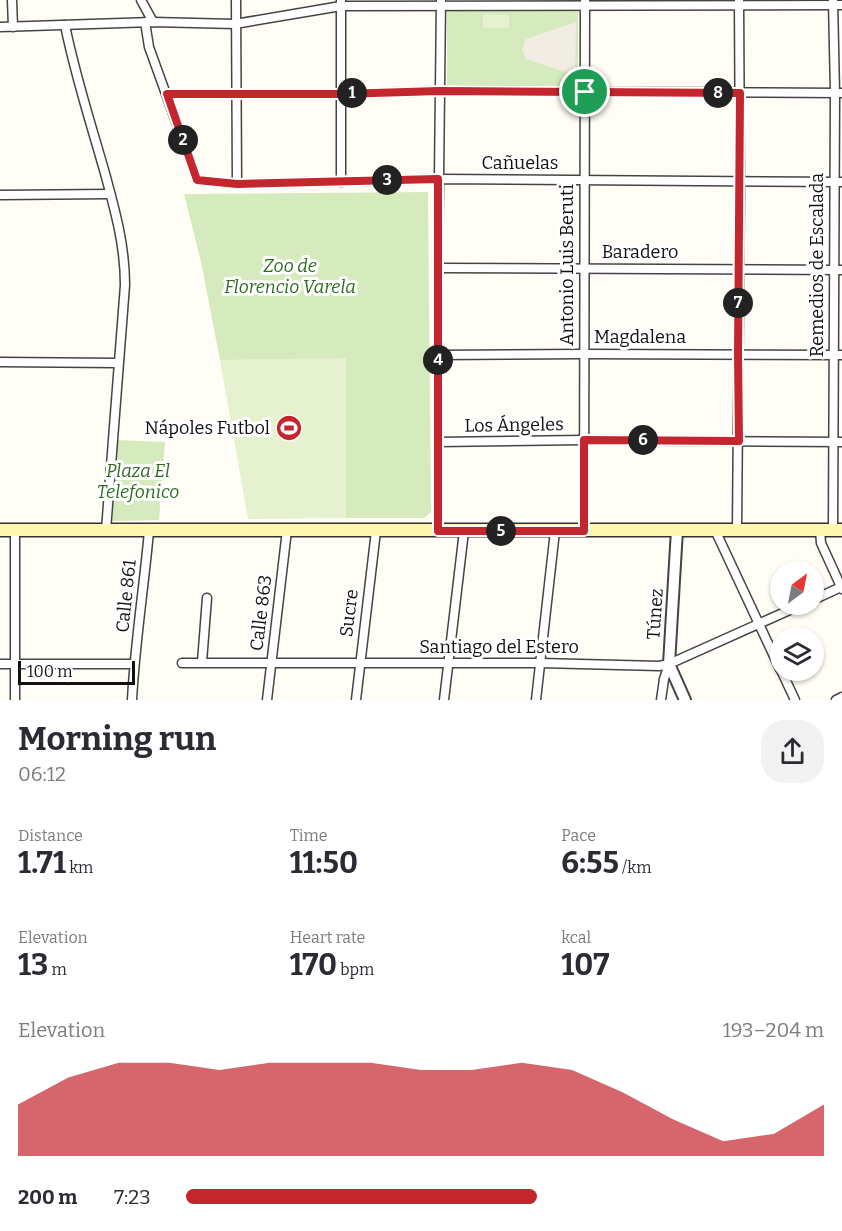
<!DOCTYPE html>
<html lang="en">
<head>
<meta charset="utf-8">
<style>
	body { margin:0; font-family:Bitter,serif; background:#f2f2f3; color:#2b2b33; height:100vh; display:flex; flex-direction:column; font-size:22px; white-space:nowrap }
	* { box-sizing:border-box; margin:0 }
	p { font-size:20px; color:#7c7c81 }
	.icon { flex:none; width:33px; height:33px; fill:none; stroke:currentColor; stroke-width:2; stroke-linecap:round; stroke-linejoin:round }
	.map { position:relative; height:700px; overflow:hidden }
	.details { display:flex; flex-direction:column; background:#fff; flex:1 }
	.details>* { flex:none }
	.needle { width:39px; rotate:32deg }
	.fabs { position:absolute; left:770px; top:561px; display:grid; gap:12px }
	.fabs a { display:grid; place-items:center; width:54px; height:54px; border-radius:50%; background:#fff; box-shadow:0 2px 4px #0004; font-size:30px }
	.scale { position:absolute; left:18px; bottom:15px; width:117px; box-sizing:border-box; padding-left:6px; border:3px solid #111; border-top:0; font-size:16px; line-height:21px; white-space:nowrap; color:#111; -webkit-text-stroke:4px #fff; paint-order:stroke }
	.pin { position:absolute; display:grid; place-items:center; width:51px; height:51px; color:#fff; margin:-26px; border:3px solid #fff; border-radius:50%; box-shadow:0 2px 6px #0007 }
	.km { position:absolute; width:30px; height:30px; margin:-15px; border-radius:50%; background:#222; color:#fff; font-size:16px; line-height:30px; text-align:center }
	.round { display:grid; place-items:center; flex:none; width:63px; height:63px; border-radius:24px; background:#f2f2f3 }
	.head { display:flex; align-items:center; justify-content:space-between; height:102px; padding:0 18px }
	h1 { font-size:33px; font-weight:700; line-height:45px }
	.stats { display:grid; grid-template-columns:repeat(3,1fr); gap:9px; height:102px; padding:6px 18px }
	.stats div { display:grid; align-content:center }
	.stats b { font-size:30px; font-weight:700 }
	.stats small { font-size:16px; font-weight:400 }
	.stats p { font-size:16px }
	.chart { height:168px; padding:12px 18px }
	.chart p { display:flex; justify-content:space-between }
	.chart svg { width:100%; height:108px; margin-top:6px; fill:#c4262e; opacity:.7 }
	ul { padding:0 18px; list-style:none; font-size:20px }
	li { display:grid; grid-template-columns:96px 72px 1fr; align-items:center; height:45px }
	li i { height:15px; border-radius:8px; background:#c4262e }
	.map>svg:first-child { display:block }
	.green { fill:#d5ebbd }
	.pitch { fill:#e6f2cf }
	.plaza { fill:#f1ede2 }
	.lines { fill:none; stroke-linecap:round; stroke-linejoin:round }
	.minor-casing { stroke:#444; stroke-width:11 }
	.tertiary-casing { stroke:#444; stroke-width:14 }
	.secondary-casing { stroke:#333; stroke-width:15 }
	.minor { stroke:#fff; stroke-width:8 }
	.tertiary { stroke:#fff; stroke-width:10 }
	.secondary { stroke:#fff6b0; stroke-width:12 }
	.route-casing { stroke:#fff; stroke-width:12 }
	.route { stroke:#c4262e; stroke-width:8 }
	.labels { text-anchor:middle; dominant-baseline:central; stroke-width:6; stroke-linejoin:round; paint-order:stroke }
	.street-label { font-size:18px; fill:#111; stroke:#fff }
	.park-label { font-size:18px; font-style:italic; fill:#2f6b1f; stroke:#fff }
	.poi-label { font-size:18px; fill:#111; stroke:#fff; text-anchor:end }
</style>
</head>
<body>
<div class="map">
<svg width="842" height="700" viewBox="0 0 842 700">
	<rect width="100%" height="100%" fill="#fffdf5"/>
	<g class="green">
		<rect x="447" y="11" width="131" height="75"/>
		<path d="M428 192 431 512 424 518H346V359L220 360 201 262 184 194Z"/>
		<path d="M116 440 165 442 159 520 110 521Z"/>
	</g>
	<g class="pitch">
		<path d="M483 14 509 15V28H483Z"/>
		<path d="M346 358V518L248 519 220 360Z"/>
	</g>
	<path class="plaza" d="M576 22 575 75 526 59 522 49 526 39Z"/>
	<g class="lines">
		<g class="minor-casing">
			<g id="minor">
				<path d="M12 0 13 27"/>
				<path d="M141 0 153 22"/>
				<path d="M236 0 237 184"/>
				<path d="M145 22 149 47 197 180 237 184 438 179 842 182"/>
				<path d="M65 25C75 76 92 127 106 177 116 214 125 247 125 285L106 530"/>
				<path d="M0 27 153 22 235 24 341 6 842 5"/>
				<path d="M167 94H341L439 91 842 93"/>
				<path d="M341 182V0"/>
				<path d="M0 195 110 194"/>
				<path d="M438 268 842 270"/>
				<path d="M438 355 584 354 842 355"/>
				<path d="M0 362 118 363"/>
				<path d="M438 442 584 440 842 442"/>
				<path d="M715 530 780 669"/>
				<path d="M737 530 740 181 739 0"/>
				<path d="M820 530 821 543 842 589"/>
				<path d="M833 530 835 93 833 0"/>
				<path d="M438 531V268L441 0"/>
				<path d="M584 531 585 0"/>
				<path d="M813 600 841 587"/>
				<path d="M202 662 207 598"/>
				<path d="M182 663H540L659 666 669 664 803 604"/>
				<path d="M0 664H134"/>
				<path d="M781 670 795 700"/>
				<path d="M15 700V530"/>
				<path d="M132 700C135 643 144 587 149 531"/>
				<path d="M267 700 287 530"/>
				<path d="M356 700 376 531"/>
				<path d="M444 700 464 531"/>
				<path d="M536 700 555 531"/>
				<path d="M661 700 664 679 669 664"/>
				<path d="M836 700 842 697"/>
			</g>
		</g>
		<g class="tertiary-casing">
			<path id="tertiary" d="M677 530 669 664 685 700"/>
		</g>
		<g class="secondary-casing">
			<path id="secondary" d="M0 530H842"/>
		</g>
		<use href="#minor" class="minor"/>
		<use href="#tertiary" class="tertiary"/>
		<use href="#secondary" class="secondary"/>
	</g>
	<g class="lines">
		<g class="route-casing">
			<path id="route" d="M439 91 740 93 738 354 739 441 584 440V531H438V179L237 184 197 180 167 94H341Z"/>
		</g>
		<use href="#route" class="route"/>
	</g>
	<defs>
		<g id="stadium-disc" transform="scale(1.35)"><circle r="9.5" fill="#c4262e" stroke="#fff"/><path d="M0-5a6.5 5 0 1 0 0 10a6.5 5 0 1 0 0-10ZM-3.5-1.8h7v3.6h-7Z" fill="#fff"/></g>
	</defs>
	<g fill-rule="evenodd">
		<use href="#stadium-disc" x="289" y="428"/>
	</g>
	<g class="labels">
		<g class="street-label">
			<text x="520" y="163">Cañuelas</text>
			<text x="640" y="252">Baradero</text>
			<text transform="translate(567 265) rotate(-90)">Antonio Luis Beruti</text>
			<text transform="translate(817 265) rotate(-90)">Remedios de Escalada</text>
			<text x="640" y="337">Magdalena</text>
			<text transform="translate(514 425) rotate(-1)">Los Ángeles</text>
			<text transform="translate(126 596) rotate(-84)">Calle 861</text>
			<text transform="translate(261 613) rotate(-83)">Calle 863</text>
			<text transform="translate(349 613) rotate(-83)">Sucre</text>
			<text transform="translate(655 614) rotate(-86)">Túnez</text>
			<text x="499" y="647">Santiago del Estero</text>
		</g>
		<g class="park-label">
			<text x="290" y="266">Zoo de<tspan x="290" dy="21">Florencio Varela</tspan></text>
			<text x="138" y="471">Plaza El<tspan x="138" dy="21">Telefonico</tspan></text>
		</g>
		<g class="poi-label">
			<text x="270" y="428">Nápoles Futbol</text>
		</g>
	</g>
</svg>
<div class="fabs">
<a><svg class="needle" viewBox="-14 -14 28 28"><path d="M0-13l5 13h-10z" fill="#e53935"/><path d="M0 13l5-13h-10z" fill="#7c7c81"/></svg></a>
<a><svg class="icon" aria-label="layers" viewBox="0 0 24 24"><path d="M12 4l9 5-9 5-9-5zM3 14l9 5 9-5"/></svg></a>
</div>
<div class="scale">100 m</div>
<div class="pin" style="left:585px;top:92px;background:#1e9e55"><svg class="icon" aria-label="arrive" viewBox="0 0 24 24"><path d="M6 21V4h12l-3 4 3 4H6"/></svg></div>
<b class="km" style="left:352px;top:93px">1</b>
<b class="km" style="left:183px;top:140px">2</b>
<b class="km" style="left:387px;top:180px">3</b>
<b class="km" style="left:438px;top:360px">4</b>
<b class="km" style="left:501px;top:531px">5</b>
<b class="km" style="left:643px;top:440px">6</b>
<b class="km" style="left:738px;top:303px">7</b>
<b class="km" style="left:718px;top:93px">8</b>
</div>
<section class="details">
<div class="head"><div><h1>Morning run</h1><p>06:12</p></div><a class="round"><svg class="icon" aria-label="share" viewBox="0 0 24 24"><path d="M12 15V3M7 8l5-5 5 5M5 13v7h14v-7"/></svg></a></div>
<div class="stats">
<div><p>Distance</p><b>1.71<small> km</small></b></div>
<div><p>Time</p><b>11:50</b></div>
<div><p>Pace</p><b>6:55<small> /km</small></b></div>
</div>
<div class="stats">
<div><p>Elevation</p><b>13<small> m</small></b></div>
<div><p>Heart rate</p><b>170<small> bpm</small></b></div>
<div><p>kcal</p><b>107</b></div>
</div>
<div class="chart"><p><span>Elevation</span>193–204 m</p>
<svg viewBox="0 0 160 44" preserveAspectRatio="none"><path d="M0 44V23L10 12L20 6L30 6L40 9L50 6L60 6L70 6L80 9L90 9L100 6L110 9L120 18L130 29L140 38L150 35L160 23V44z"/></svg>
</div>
<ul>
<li><b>200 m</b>7:23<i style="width:55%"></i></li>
</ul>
</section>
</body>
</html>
